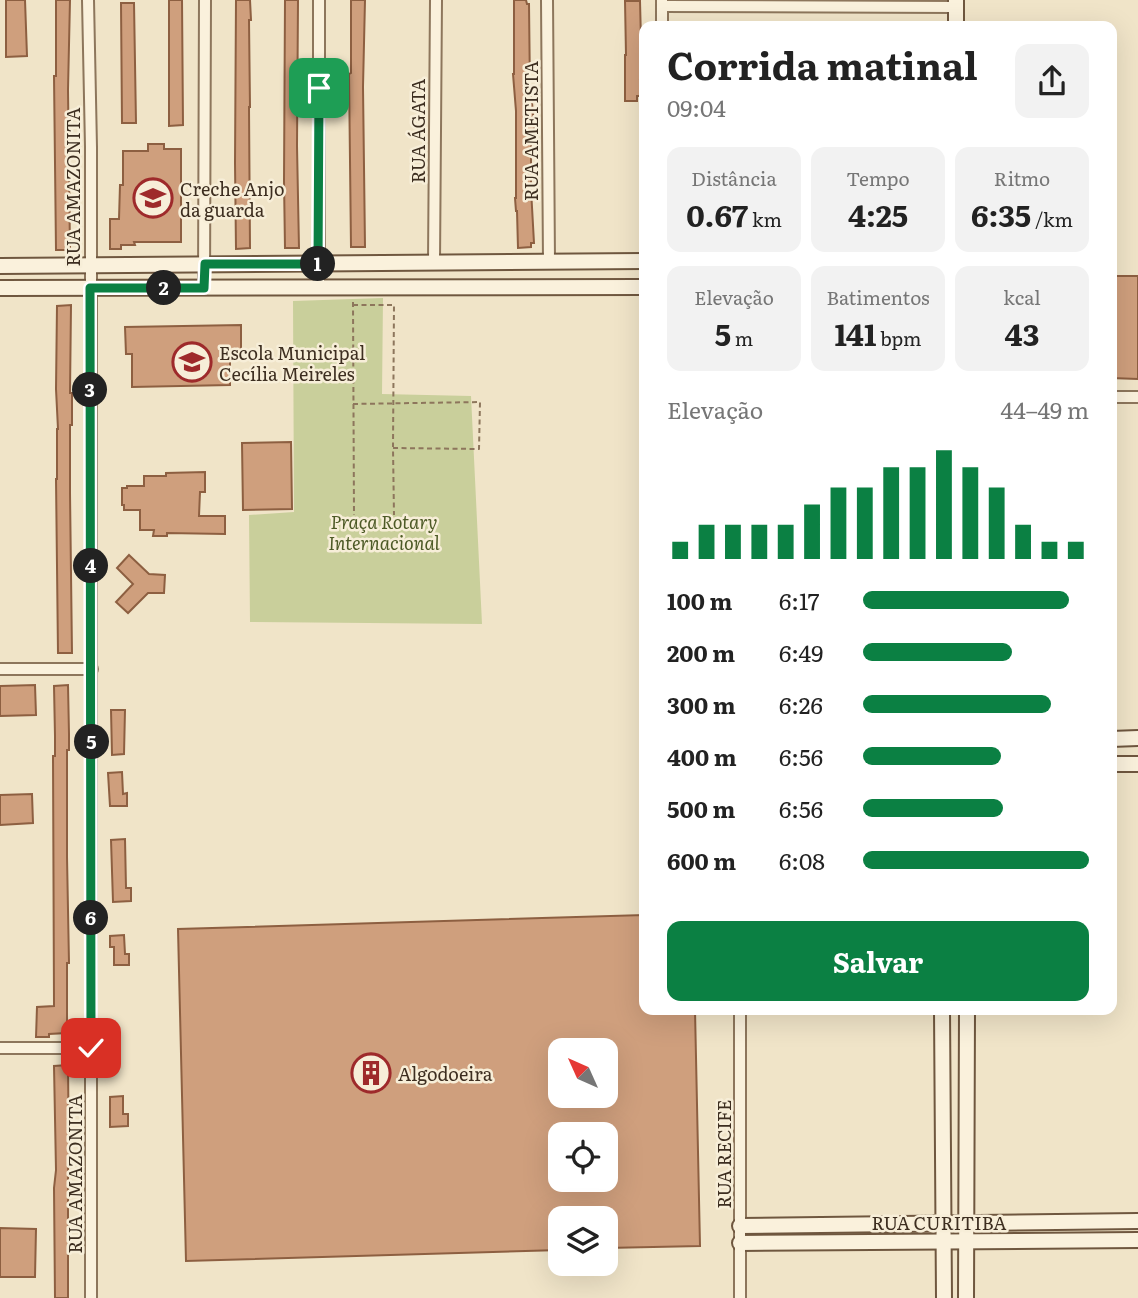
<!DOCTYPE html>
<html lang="pt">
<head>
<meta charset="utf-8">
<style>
	body { margin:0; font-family:Literata,serif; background:#f2f2f2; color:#222; height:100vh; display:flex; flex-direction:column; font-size:26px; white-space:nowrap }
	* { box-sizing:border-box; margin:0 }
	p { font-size:23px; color:#767676 }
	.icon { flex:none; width:38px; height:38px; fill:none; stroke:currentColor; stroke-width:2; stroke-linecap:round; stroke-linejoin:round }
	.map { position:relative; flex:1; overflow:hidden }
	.details { position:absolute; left:639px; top:21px; width:478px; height:994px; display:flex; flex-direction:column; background:#fff; border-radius:14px; box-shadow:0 7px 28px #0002 }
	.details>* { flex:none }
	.needle { width:46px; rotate:315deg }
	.tools { position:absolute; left:548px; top:1038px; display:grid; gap:14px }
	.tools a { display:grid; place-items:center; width:70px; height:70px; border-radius:14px; background:#fff; box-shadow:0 7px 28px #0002; font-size:35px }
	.pin { position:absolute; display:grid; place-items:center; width:60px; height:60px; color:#fff; margin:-30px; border-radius:14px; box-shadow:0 4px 10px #0006 }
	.km { position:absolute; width:35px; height:35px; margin:-18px; border-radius:50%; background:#222; color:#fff; font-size:19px; line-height:35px; text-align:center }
	.round { display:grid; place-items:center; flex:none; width:74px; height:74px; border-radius:14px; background:#f2f2f2 }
	.headline { display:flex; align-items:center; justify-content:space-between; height:119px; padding:0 28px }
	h1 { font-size:38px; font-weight:700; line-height:52px }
	.stats { display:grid; grid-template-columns:repeat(3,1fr); gap:10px; height:119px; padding:7px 28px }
	.stats div { display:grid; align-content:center; border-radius:14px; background:#f2f2f2; text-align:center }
	.stats b { font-size:30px; font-weight:700 }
	.stats small { font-size:19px; font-weight:400 }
	.stats p { font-size:19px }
	.chart { height:196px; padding:14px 28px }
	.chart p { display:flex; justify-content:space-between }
	.chart svg { width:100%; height:126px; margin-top:7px; stroke:#0b8043; stroke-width:6 }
	.cta { display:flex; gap:14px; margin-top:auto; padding:14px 28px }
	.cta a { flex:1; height:80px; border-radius:14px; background:#0b8043; color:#fff; font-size:28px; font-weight:700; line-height:80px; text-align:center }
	ul { padding:0 28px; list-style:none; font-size:23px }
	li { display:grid; grid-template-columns:112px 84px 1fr; align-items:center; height:52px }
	li i { height:18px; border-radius:9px; background:#0b8043 }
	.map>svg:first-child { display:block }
	.green { fill:#c9cf9b }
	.building { fill:#cf9f7d; stroke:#8d5f41; stroke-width:2; fill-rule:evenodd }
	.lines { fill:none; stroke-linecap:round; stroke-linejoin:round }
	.street-casing { stroke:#8d765c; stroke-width:14 }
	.secondary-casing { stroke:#6f573f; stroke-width:18 }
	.path { stroke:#8d765c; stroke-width:2; stroke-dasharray:5 3.5; stroke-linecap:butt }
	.street { stroke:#faf1dc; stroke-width:10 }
	.secondary { stroke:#faf1dc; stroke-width:14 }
	.route-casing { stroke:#fff; stroke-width:14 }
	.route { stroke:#0b8043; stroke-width:9 }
	.labels { text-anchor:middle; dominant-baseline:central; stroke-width:5; stroke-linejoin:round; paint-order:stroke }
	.street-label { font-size:18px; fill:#3d2e20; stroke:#f7eed8 }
	.poi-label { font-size:18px; fill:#3d2e20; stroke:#f7eed8; text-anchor:start }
	.park-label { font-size:18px; font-style:italic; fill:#4d5a26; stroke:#f7eed8 }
</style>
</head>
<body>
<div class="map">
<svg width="1138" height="1298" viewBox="0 0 1138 1298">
	<rect width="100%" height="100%" fill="#f0e4c8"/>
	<path class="green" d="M383 298 382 394 471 396 482 624 250 622 249 515 294 512 293 301Z"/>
	<g class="building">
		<path d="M6 0H25L27 56 6 57Z"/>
		<path d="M56 0H70L68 90 70 250H56L54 76H56Z"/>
		<path d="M169 0H182L183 125 169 126Z"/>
		<path d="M236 0H250L251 20H249L250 107H249L250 248 236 249 235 163Z"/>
		<path d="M285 0H298L297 146 299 248H285L284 181Z"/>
		<path d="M351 0H365L363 87 365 247H351L349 74 351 73Z"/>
		<path d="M514 0H526L527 4H529L530 91H531L534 126 533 140H531V189L534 243H531V247L518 248 517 211H516L515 198H516V111L513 74H514Z"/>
		<path d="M625 1H640L642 80H640L641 96H637V101H625V55H626Z"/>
		<path d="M121 3H134L136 123H122Z"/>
		<path d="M148 144H164V149H181V242H134L135 245H121V249H110V219H119L120 185H123V151H148Z"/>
		<path d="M1111 276H1138V379L1111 378Z"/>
		<path d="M71 305 70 393H72V425H70V493L72 653H58L56 479H57V429H58L56 389 57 306Z"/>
		<path d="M241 325V350H230V385L132 387V354H126L125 327Z"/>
		<path d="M291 442 292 509 243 510 242 443Z"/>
		<path d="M205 472V492H200L199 516H225V534L167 533V536H153L154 530H140V510H124V505H122V488H127V486H144V476H166V473Z"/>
		<path d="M129 555 149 574 165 575 164 593H148L128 613 116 602 133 584 117 568Z"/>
		<path d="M35 685 36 715 0 716V686Z"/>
		<path d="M68 685 69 734V750H67V857L69 963H67V1033L49 1034V1037H36L37 1007 54 1006V1002L53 756H55V736L54 686Z"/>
		<path d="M111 710H125L124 754 112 755Z"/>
		<path d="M122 772 123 794 127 793V806H110L108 773Z"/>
		<path d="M32 794 33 823 0 825V795Z"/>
		<path d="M125 839 126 888H131V901L113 902 111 840Z"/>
		<path d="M644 915V1010H695L700 1246 606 1248V1218H560V1250L186 1261 178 929ZM560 1050H606V1096H560ZM560 1134H606V1180H560Z"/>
		<path d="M124 935 125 954H129V965H114V947H110V936Z"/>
		<path d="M68 1065 69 1166H68V1298H55L54 1188 56 1170 54 1066Z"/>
		<path d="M123 1096V1114H128V1126L110 1127V1097Z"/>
		<path d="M0 1228 36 1229 35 1277H0Z"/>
	</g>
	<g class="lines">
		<g class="street-casing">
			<g id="street">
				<path d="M88 0 91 147V1298"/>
				<path d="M547 0 549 262"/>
				<path d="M662 6 956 7"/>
				<path d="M662 26V0"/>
				<path d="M434 263 436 0"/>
				<path d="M204 288 205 0"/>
				<path d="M319 288V0"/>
				<path d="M1111 397H1138"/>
				<path d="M0 669H92"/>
				<path d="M740 1010V1298"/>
				<path d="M0 1048H91"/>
			</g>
		</g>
		<g class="secondary-casing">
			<g id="secondary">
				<path d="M956 26V0"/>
				<path d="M0 266 644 261"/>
				<path d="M0 288 644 287"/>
				<path d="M1111 739 1138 738"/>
				<path d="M1111 764H1138"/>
				<path d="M942 1010 944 1298"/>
				<path d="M740 1226 1138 1221"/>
				<path d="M740 1243 1138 1240"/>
				<path d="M966 1298 967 1010"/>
			</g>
		</g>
		<g class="path">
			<path d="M353 302 354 515"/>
			<path d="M353 305H394L393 447"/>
			<path d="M353 404 480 402 479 449 393 448 394 515"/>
		</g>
		<use href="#street" class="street"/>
		<use href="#secondary" class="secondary"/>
	</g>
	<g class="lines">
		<g class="route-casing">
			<path id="route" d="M91 1048 90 288H204L205 264H318L319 88"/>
		</g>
		<use href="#route" class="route"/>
	</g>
	<defs>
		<g id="school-ring" transform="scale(2.0125)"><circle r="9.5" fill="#f7eed8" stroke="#9e2a2b" stroke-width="1.5"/><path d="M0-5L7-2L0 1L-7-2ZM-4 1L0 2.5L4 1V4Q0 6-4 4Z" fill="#9e2a2b"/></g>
		<g id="building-ring" transform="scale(2.0125)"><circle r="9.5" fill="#f7eed8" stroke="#9e2a2b" stroke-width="1.5"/><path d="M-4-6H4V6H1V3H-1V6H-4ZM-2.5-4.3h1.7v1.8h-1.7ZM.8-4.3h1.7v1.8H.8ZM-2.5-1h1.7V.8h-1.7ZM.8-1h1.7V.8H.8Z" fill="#9e2a2b"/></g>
	</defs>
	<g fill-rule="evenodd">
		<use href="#school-ring" x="153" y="198"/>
		<use href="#school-ring" x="192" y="362"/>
		<use href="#building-ring" x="371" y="1073"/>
	</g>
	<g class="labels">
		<g class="street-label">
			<text transform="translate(417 131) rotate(-90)">RUA ÁGATA</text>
			<text transform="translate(530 131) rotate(-90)">RUA AMETISTA</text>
			<text transform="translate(72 187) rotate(-90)">RUA AMAZONITA</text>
			<text transform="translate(723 1154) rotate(-90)">RUA RECIFE</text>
			<text transform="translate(74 1174) rotate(-90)">RUA AMAZONITA</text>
			<text x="939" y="1222">RUA CURITIBA</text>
		</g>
		<g class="poi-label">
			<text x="180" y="188">Creche Anjo<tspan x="180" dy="21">da guarda</tspan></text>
			<text x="219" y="352">Escola Municipal<tspan x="219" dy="21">Cecília Meireles</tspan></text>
			<text x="398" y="1073">Algodoeira</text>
		</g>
		<g class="park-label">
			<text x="384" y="521">Praça Rotary<tspan x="384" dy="21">Internacional</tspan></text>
		</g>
	</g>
</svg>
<div class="tools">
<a><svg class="needle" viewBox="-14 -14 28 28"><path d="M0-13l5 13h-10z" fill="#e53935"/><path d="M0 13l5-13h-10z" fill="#767676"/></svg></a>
<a><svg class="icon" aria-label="locate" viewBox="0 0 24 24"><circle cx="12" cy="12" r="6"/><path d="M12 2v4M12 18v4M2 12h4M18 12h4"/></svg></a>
<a><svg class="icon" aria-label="layers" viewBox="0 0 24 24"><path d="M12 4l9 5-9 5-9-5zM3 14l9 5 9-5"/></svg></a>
</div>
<div class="pin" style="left:319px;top:88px;background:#1e9e55"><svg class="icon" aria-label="arrive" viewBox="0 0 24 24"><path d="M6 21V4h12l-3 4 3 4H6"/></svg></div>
<div class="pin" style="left:91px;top:1048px;background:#d93025"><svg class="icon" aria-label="check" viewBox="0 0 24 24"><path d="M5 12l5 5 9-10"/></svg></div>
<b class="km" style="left:318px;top:264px">1</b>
<b class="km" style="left:164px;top:288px">2</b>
<b class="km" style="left:90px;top:390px">3</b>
<b class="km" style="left:91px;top:566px">4</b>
<b class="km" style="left:92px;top:742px">5</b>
<b class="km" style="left:91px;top:918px">6</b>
<section class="details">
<div class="headline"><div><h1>Corrida matinal</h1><p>09:04</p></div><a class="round"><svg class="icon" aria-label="share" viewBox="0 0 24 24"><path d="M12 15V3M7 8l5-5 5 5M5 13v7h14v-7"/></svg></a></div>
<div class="stats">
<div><p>Distância</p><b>0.67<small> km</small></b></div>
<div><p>Tempo</p><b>4:25</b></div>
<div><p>Ritmo</p><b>6:35<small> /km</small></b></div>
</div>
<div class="stats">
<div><p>Elevação</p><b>5<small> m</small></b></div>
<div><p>Batimentos</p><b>141<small> bpm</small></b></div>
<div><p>kcal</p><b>43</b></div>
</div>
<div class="chart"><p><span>Elevação</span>44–49 m</p>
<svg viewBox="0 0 160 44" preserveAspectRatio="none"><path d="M5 44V38M15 44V32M25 44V32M35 44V32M45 44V32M55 44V25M65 44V19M75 44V19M85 44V12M95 44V12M105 44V6M115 44V12M125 44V19M135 44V32M145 44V38M155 44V38"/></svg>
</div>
<ul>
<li><b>100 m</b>6:17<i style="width:91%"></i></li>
<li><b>200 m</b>6:49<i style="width:66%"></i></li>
<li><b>300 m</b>6:26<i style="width:83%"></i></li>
<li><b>400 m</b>6:56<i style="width:61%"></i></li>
<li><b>500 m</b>6:56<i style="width:62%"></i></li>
<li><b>600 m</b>6:08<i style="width:100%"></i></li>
</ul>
<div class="cta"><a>Salvar</a></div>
</section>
</div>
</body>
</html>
